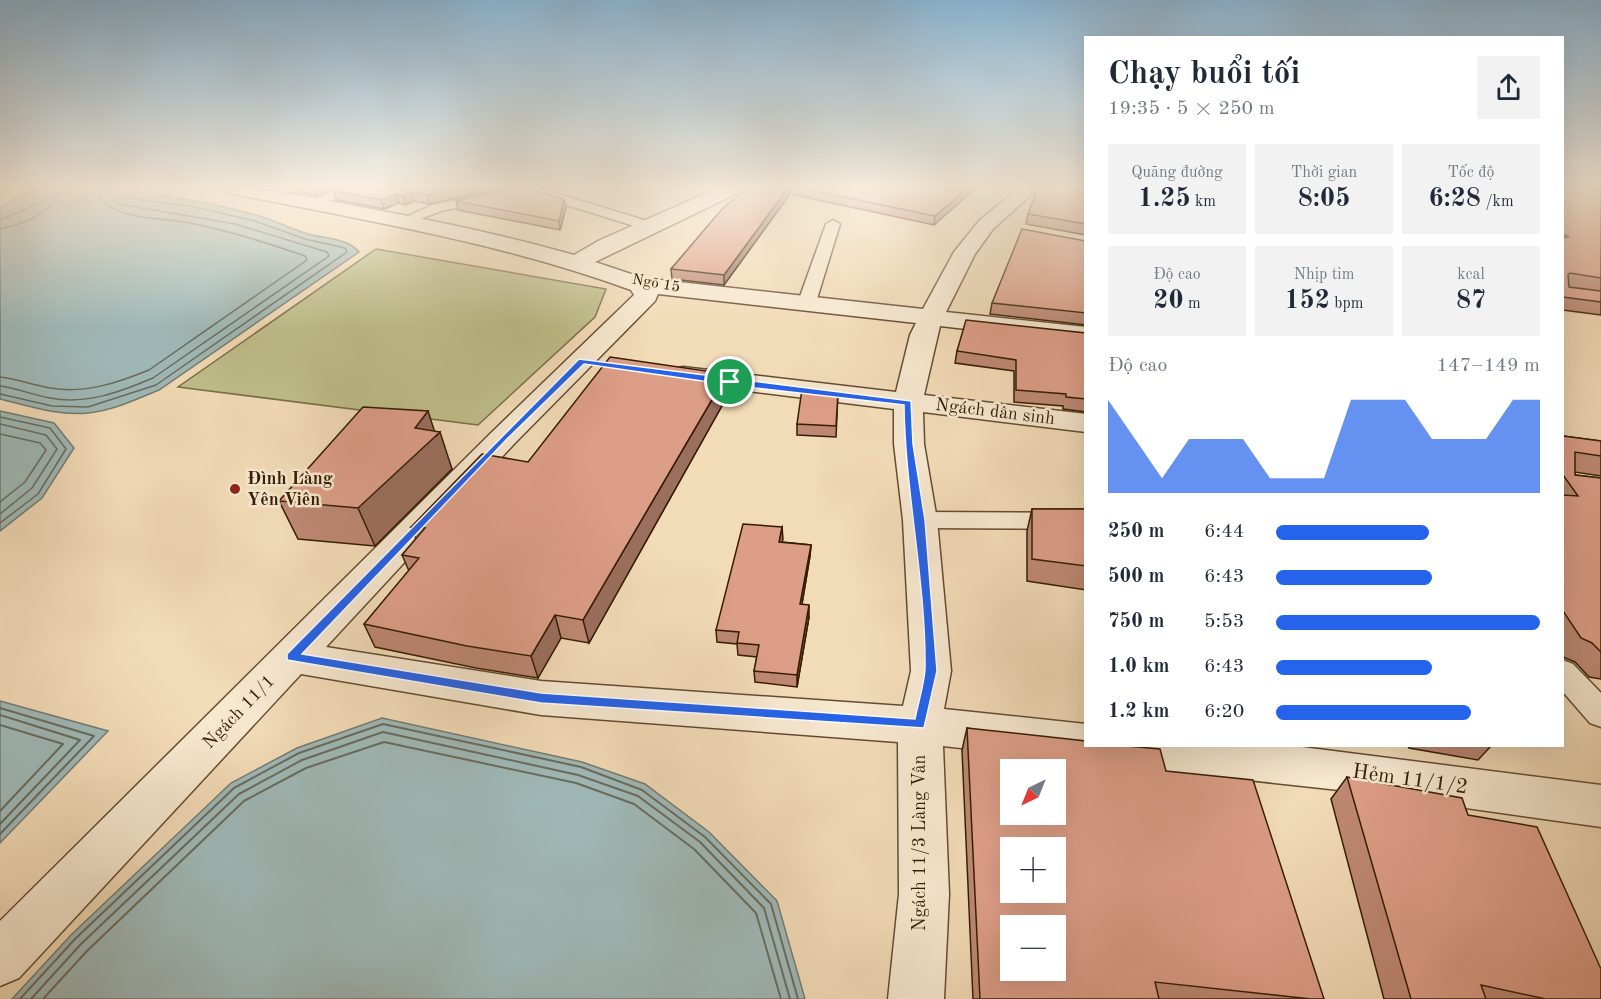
<!DOCTYPE html>
<html lang="vi">
<head>
<meta charset="utf-8">
<style>
	body { margin:0; font-family:"Old Standard TT",serif; background:#f2f2f3; color:#1f2937; height:100vh; display:flex; flex-direction:column; font-size:22px; white-space:nowrap }
	* { box-sizing:border-box; margin:0 }
	p { font-size:20px; color:#747a83 }
	.icon { flex:none; width:33px; height:33px; fill:none; stroke:currentColor; stroke-width:2; stroke-linecap:round; stroke-linejoin:round }
	.map { position:relative; flex:1; overflow:hidden }
	.panel { position:absolute; left:1084px; top:36px; width:480px; height:711px; display:flex; flex-direction:column; background:#fff; border-radius:0px; box-shadow:0 6px 24px #0002 }
	.panel>* { flex:none }
	.needle { width:39px; rotate:223deg }
	.controls { position:absolute; left:1000px; top:759px; display:grid; gap:12px }
	.controls a { display:grid; place-items:center; width:66px; height:66px; border-radius:0px; background:#fff; box-shadow:0 6px 24px #0002; font-size:30px }
	.pin { position:absolute; display:grid; place-items:center; width:51px; height:51px; color:#fff; margin:-26px; border:3px solid #fff; border-radius:50%; box-shadow:0 2px 6px #0007 }
	.round { display:grid; place-items:center; flex:none; width:63px; height:63px; border-radius:0px; background:#f2f2f3 }
	.overview { display:flex; align-items:center; justify-content:space-between; height:102px; padding:0 24px }
	h1 { font-size:33px; font-weight:600; line-height:45px }
	.metrics { display:grid; grid-template-columns:repeat(3,1fr); gap:9px; height:102px; padding:6px 24px }
	.metrics div { display:grid; align-content:center; border-radius:0px; background:#f2f2f3; text-align:center }
	.metrics b { font-size:26px; font-weight:600 }
	.metrics small { font-size:16px; font-weight:400 }
	.metrics p { font-size:16px }
	.chart { height:168px; padding:12px 24px }
	.chart p { display:flex; justify-content:space-between }
	.chart svg { width:100%; height:108px; margin-top:6px; fill:#2563eb; opacity:.7 }
	ul { padding:0 24px; list-style:none; font-size:20px }
	li { display:grid; grid-template-columns:96px 72px 1fr; align-items:center; height:45px }
	li i { height:15px; border-radius:8px; background:#2563eb }
	.map>svg:first-child { display:block }
	.green { fill:#bfbf8b; stroke:#7a6e48; stroke-width:1.5 }
	.water { fill:#9fb9b8; stroke:#757b70; stroke-width:1.5 }
	.lines { fill:none; stroke-linecap:round; stroke-linejoin:round }
	.shore-far1 { stroke:#6a6b5e; stroke-width:1.5 }
	.shore { stroke:#6a6b5e; stroke-width:2 }
	.service-casing { stroke:#644c31; stroke-width:3 }
	.minor-casing { stroke:#644c31; stroke-width:3 }
	.service { fill:#f7e8d0; fill-rule:evenodd }
	.minor { fill:#f7e8d0; fill-rule:evenodd }
	.wall { fill:#be8874; stroke:#351d04; stroke-width:1.5 }
	.shaded-wall { fill:#9b6f5e; stroke:#351d04; stroke-width:1.5 }
	.building { fill:#dd9e87; stroke:#351d04; stroke-width:1.5; fill-rule:evenodd }
	.route { fill:#2563eb; stroke:#fff; stroke-width:1.5; fill-rule:evenodd }
	.poi-dot { fill:#8f2418; stroke:#f7e8d0; stroke-width:2 }
	.labels { text-anchor:middle; dominant-baseline:central; stroke-width:5; stroke-linejoin:round; paint-order:stroke }
	.far-street-label { font-size:15px; fill:#351d04; stroke:#f7e8d0 }
	.street-label { font-size:18px; fill:#351d04; stroke:#f7e8d0 }
	.poi-label { font-size:18px; font-weight:bold; fill:#351d04; stroke:#f7e8d0; text-anchor:start }
	.near-street-label { font-size:21px; fill:#351d04; stroke:#f7e8d0 }
</style>
</head>
<body>
<div class="map">
<svg width="1601" height="999" viewBox="0 0 1601 999">
	<rect width="100%" height="100%" fill="#f2dbb7"/>
	<filter id="stains"><feTurbulence type="fractalNoise" baseFrequency=".00333" numOctaves="4"/><feColorMatrix values="0 0 0 0 .2 0 0 0 0 .09 0 0 0 0 .02 0 0 0 .5 -.17"/></filter>
	<radialGradient id="worn" r=".72"><stop offset=".6" stop-color="#630" stop-opacity="0"/><stop offset="1" stop-color="#630" stop-opacity=".3"/></radialGradient>
	<path class="green" d="M376 249 606 289 595 317 478 425 178 387Z"/>
	<g class="water">
		<path d="M47 188C117 188 189 196 256 215 274 220 291 229 308 234 326 239 348 238 359 252L159 390C137 399 112 411 88 413 58 416 29 406 0 399V207L27 193Z"/>
		<path d="M0 411 54 423 74 448 42 498 0 531Z"/>
		<path d="M0 701 108 731 0 843Z"/>
		<path d="M382 718 582 762 645 784 709 832 777 901 805 999H12L71 935 231 783 297 748Z"/>
	</g>
	<g class="lines">
		<g class="shore-far1">
			<path d="M0 220 43 202 49 188"/>
			<path d="M0 229C23 224 55 214 59 188"/>
			<path d="M0 377C17 379 33 385 50 388 85 394 117 383 149 370L307 260 305 256C268 243 232 232 195 224 164 217 127 221 102 202L99 188"/>
			<path d="M0 386C17 388 33 395 50 398 86 405 120 392 153 378L329 256 327 252 235 224 119 204 111 198 108 188"/>
			<path d="M0 394 52 406 88 407 156 385 347 252 345 248 305 239 255 221 194 207 121 197 115 188"/>
			<path d="M0 417 50 428 66 449 38 494 0 523"/>
			<path d="M0 424 46 435 57 449 32 488 0 514"/>
			<path d="M0 434 40 443 46 450 25 482 0 502"/>
			<path d="M0 708 3 709"/>
		</g>
		<g class="shore">
			<path d="M0 708 94 736 0 834"/>
			<path d="M0 715 80 740 0 824"/>
			<path d="M0 725 63 744 0 811"/>
			<path d="M20 999 75 939 234 788 299 753 383 724 581 767 642 790 705 837 771 904 798 999"/>
			<path d="M31 999 81 944 239 794 302 760 383 732 578 775 638 796 700 842 764 908 790 999"/>
			<path d="M43 999 87 951 244 801 306 768 384 742 576 783 634 804 694 849 756 913 781 999"/>
		</g>
		<g class="service-casing">
			<g id="service">
				<path d="M339 188H358L316 207H306L304 204Z"/>
				<path d="M513 188H539L654 223 656 226 654 229H644L528 193 441 211 402 226 395 222 432 205Z"/>
				<path d="M833 220 840 224 816 302 807 307 801 306 798 302 826 224Z"/>
				<path d="M920 512 1086 513V529L920 528 911 526 908 520 911 514Z"/>
				<path d="M1563 660 1573 664 1601 693V727L1590 723 1563 692Z"/>
			</g>
		</g>
		<g class="minor-casing">
			<g id="minor">
				<path d="M0 188H11L0 195Z"/>
				<path d="M225 188C271 188 315 198 360 207 432 220 504 235 574 255L600 240 718 188H742L740 192 595 262 643 278 923 309 954 252 979 221 1019 188H1039L993 229 975 254 946 312 1086 327V343L940 326 924 395 1086 414V432L923 412 924 444 937 520 951 671 944 709 1086 724V746H1294L1601 785V827L1339 790 1112 765 1096 758 1086 762 943 746 949 894 944 999H888L899 894 898 742 541 715 301 674 19 978 0 986V921L492 432 634 295 631 290C503 243 368 221 234 194L227 192ZM658 294 916 323 910 335 896 392 683 367 673 369 669 375 673 381 683 383 894 409V444L903 520 911 671 903 706 541 681 326 647 514 444 655 301Z"/>
			</g>
		</g>
		<use href="#service" class="service"/>
		<use href="#minor" class="minor"/>
	</g>
	<g class="wall">
		<path d="M286 188H334L316 196Z"/>
		<path d="M342 188H503L429 204 414 201 405 205 399 203 384 209 337 200 334 191Z"/>
		<path d="M748 188H976L934 225 790 194 724 285 672 279 671 269Z"/>
		<path d="M1086 188V235L1026 224 1028 214Z"/>
		<path d="M1563 188H1601V315L1563 310Z"/>
		<path d="M564 199 566 207 560 230 458 210 456 201Z"/>
		<path d="M1086 241V325L990 314 992 303Z"/>
		<path d="M1086 333V412L1063 409V406L1014 402V371L955 363 957 351Z"/>
		<path d="M838 393 836 437 797 435V424Z"/>
		<path d="M728 395 589 643 561 638 538 678 476 668 375 647 364 624 409 571 402 555 416 539 411 527 528 462Z"/>
		<path d="M435 432 452 469 375 546 298 539 279 501Z"/>
		<path d="M1563 436 1601 441V476L1575 472V475L1601 478V679L1589 677 1575 662 1563 657Z"/>
		<path d="M1032 509H1086V590L1027 581V531Z"/>
		<path d="M782 527V542L811 545 810 556 802 604 809 617 797 687 755 682 754 671 757 657 738 655 737 644 717 642 716 630Z"/>
		<path d="M967 728 1166 771 1324 999H973L962 750Z"/>
		<path d="M1408 746H1491L1478 760 1409 748Z"/>
		<path d="M1347 777 1601 999H1384L1331 799Z"/>
	</g>
	<g class="shaded-wall">
		<path d="M313 188H334L316 196Z"/>
		<path d="M461 188H503L429 204 427 195Z"/>
		<path d="M788 188H790V194L724 285V275Z"/>
		<path d="M968 188H976L934 225 935 216Z"/>
		<path d="M412 192 414 201 405 205 403 196Z"/>
		<path d="M396 194 399 203 384 209 381 200Z"/>
		<path d="M564 199 566 207 560 230 559 221Z"/>
		<path d="M727 374 728 395 589 643 583 620Z"/>
		<path d="M428 411 436 436 440 432 452 469 375 546 358 508 415 428Z"/>
		<path d="M782 527 783 539 779 554V542Z"/>
		<path d="M811 545 810 556 800 616V604Z"/>
		<path d="M809 605V617L797 687V675Z"/>
		<path d="M555 615 561 638 538 678 531 656Z"/>
	</g>
	<g class="building">
		<path d="M342 188H461L427 195 412 192 403 196 396 194 381 200 334 191Z"/>
		<path d="M519 188H528L564 199 559 221 456 201Z"/>
		<path d="M748 188H788L724 275 671 269 722 209Z"/>
		<path d="M800 188H968L935 216Z"/>
		<path d="M1038 188H1086V224L1028 214Z"/>
		<path d="M1563 188H1601V278L1570 273 1568 275 1569 287 1601 291V302L1563 297V237H1569L1563 234Z"/>
		<path d="M1022 229 1086 241V313L992 303Z"/>
		<path d="M966 320 1086 333V399L1066 397V394L1016 390V360L957 351Z"/>
		<path d="M610 357 727 374 583 620 555 615 531 656 467 646 364 624 419 558 402 555 425 528 411 527 482 454 528 462Z"/>
		<path d="M802 389 838 393 836 426 797 424Z"/>
		<path d="M363 407 428 411 415 428 440 432 358 508 279 501Z"/>
		<path d="M1563 436 1601 441V456L1575 452V475L1601 478V652L1592 643 1581 638 1563 611V495L1578 496 1563 475Z"/>
		<path d="M1032 509H1086V566L1032 559Z"/>
		<path d="M743 524 782 527 779 542 811 545 800 604 809 605 797 675 754 671 759 645 737 643 739 632 716 630Z"/>
		<path d="M967 728 1086 741V746H1127L1160 749 1166 771 1253 780 1324 999H1311L1155 982 1159 999H980ZM1011 770H1056V814H1011ZM1011 848H1056V892H1011ZM1011 926H1056V970H1011Z"/>
		<path d="M1347 777 1462 798 1468 815 1537 827 1601 969V999H1546L1481 985 1486 999H1411Z"/>
	</g>
	<linearGradient id="sky" x2="0" y2="1"><stop stop-color="#8bb6d5"/><stop offset="0.57" stop-color="#f9efdf"/><stop offset="1" stop-color="#f9efdf" stop-opacity="0"/></linearGradient>
	<rect width="1601" height="328" fill="url(#sky)"/>
	<path class="route" d="M579 359 911 401 913 444 925 520 937 671 924 728 541 703 287 660V654ZM584 364 730 385 904 405C905 493 926 581 925 669 924 685 918 703 915 719L541 693 302 654 506 440Z"/>
	<circle class="poi-dot" cx="235" cy="489" r="6"/>
	<g class="labels">
		<g class="far-street-label">
			<text transform="translate(656 284) rotate(10)">Ngõ 15</text>
		</g>
		<g class="street-label">
			<text transform="translate(995 412) rotate(7)">Ngách dân sinh</text>
			<text transform="translate(239 712) rotate(-46)">Ngách 11/1</text>
			<text transform="translate(920 843) rotate(-90)">Ngách 11/3 Làng Vân</text>
		</g>
		<g class="poi-label">
			<text x="247" y="479">Đình Làng<tspan x="247" dy="21">Yên Viên</tspan></text>
		</g>
		<g class="near-street-label">
			<text transform="translate(1410 780) rotate(8)">Hẻm 11/1/2</text>
		</g>
	</g>
	<rect width="100%" height="100%" filter="url(#stains)"/>
	<rect width="100%" height="100%" fill="url(#worn)"/>
</svg>
<div class="controls">
<a><svg class="needle" viewBox="-14 -14 28 28"><path d="M0-13l5 13h-10z" fill="#e53935"/><path d="M0 13l5-13h-10z" fill="#747a83"/></svg></a>
<a>+</a>
<a>−</a>
</div>
<div class="pin" style="left:730px;top:382px;background:#1e9e55"><svg class="icon" aria-label="arrive" viewBox="0 0 24 24"><path d="M6 21V4h12l-3 4 3 4H6"/></svg></div>
<section class="panel">
<div class="overview"><div><h1>Chạy buổi tối</h1><p>19:35 · 5 × 250 m</p></div><a class="round"><svg class="icon" aria-label="share" viewBox="0 0 24 24"><path d="M12 15V3M7 8l5-5 5 5M5 13v7h14v-7"/></svg></a></div>
<div class="metrics">
<div><p>Quãng đường</p><b>1.25<small> km</small></b></div>
<div><p>Thời gian</p><b>8:05</b></div>
<div><p>Tốc độ</p><b>6:28<small> /km</small></b></div>
</div>
<div class="metrics">
<div><p>Độ cao</p><b>20<small> m</small></b></div>
<div><p>Nhịp tim</p><b>152<small> bpm</small></b></div>
<div><p>kcal</p><b>87</b></div>
</div>
<div class="chart"><p><span>Độ cao</span>147–149 m</p>
<svg viewBox="0 0 160 44" preserveAspectRatio="none"><path d="M0 44V6L10 22L20 38L30 22L40 22L50 22L60 38L70 38L80 38L90 6L100 6L110 6L120 22L130 22L140 22L150 6L160 6V44z"/></svg>
</div>
<ul>
<li><b>250 m</b>6:44<i style="width:58%"></i></li>
<li><b>500 m</b>6:43<i style="width:59%"></i></li>
<li><b>750 m</b>5:53<i style="width:100%"></i></li>
<li><b>1.0 km</b>6:43<i style="width:59%"></i></li>
<li><b>1.2 km</b>6:20<i style="width:74%"></i></li>
</ul>
</section>
</div>
</body>
</html>
